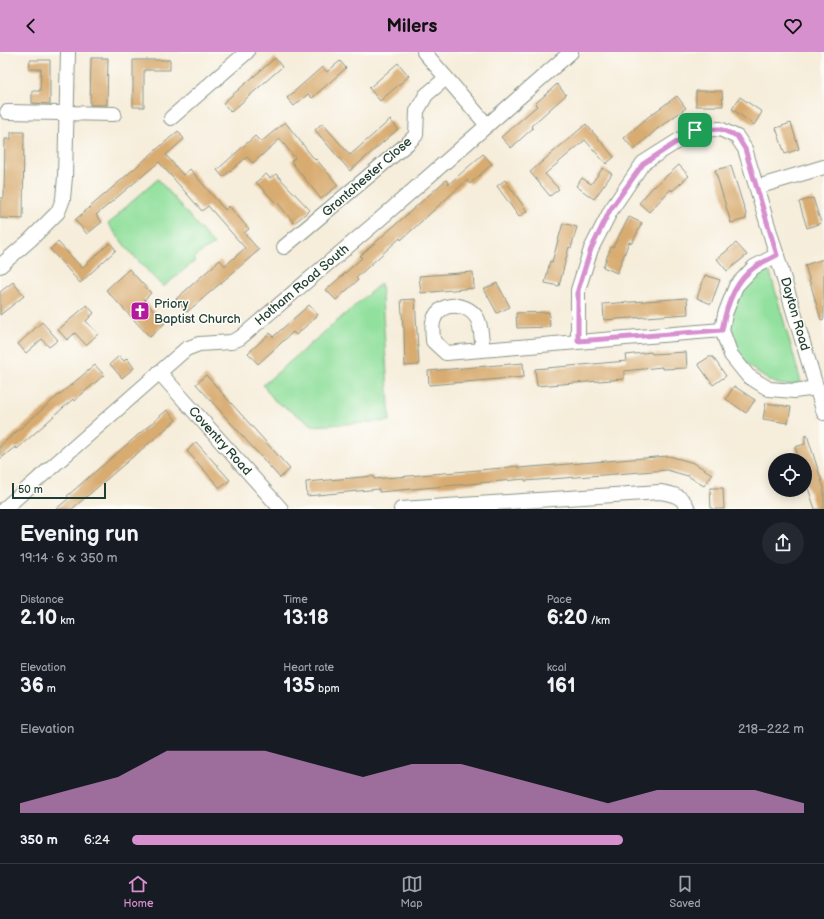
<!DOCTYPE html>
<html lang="en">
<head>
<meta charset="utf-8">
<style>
	body { margin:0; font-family:"Balsamiq Sans",sans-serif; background:#242831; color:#f1f3f6; height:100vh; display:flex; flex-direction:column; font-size:15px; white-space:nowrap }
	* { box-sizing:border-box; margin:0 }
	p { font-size:13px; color:#9ea1a6 }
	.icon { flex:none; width:22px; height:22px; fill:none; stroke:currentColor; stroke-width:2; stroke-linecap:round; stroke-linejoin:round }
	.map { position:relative; height:457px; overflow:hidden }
	.drawer { display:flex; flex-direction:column; background:#171b24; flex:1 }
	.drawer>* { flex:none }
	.controls { position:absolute; left:768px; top:401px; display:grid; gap:8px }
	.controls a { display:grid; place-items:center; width:44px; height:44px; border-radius:50%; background:#171b24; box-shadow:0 2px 10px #0003; font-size:20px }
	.scale { position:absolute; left:12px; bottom:10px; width:94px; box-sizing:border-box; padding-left:4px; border:2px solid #1f3d34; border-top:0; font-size:11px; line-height:14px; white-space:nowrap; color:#1f3d34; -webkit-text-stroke:3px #fdfcf7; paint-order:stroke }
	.pin { position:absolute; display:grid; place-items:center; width:34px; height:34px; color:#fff; margin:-17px; border-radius:8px; box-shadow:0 2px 6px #0006 }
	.round { display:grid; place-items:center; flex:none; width:42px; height:42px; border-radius:21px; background:#242831 }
	.overview { display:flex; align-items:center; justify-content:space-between; height:68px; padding:0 20px }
	h1 { font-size:22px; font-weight:700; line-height:30px }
	.metrics { display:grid; grid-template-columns:repeat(3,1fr); gap:6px; height:68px; padding:4px 20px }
	.metrics div { display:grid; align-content:center }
	.metrics b { font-size:20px; font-weight:700 }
	.metrics small { font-size:11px; font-weight:400 }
	.metrics p { font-size:11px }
	.chart { height:112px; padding:8px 20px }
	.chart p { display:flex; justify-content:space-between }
	.chart svg { width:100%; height:72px; margin-top:4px; fill:#d690ce; opacity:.7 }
	ul { padding:0 20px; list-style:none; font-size:13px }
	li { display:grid; grid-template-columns:64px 48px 1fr; align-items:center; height:30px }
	li i { height:10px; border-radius:5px; background:#d690ce }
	header { display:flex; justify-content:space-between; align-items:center; height:52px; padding:0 20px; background:#d690ce; color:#111; font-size:18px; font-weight:700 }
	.tabs { display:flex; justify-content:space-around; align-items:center; height:56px; border-top:1px solid #363941; background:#171b24; font-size:11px; color:#9ea1a6 }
	.tabs a { display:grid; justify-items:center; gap:2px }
	.tabs .current { color:#d690ce }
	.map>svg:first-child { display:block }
	.green { fill:#92e09d; stroke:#588e68 }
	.building { fill:#d8ab70 }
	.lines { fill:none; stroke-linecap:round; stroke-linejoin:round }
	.minor-casing { stroke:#8a9587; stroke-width:16 }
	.minor { stroke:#fff; stroke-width:14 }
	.route-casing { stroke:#fff; stroke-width:8 }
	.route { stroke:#d690ce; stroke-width:5 }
	.labels { text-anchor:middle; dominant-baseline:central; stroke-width:3; stroke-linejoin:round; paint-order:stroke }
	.street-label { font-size:13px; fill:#1f3d34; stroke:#fdfcf7 }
	.poi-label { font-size:13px; fill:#1f3d34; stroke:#fdfcf7; text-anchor:start }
</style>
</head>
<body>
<header><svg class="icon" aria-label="back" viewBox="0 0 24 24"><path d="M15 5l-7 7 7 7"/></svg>Milers<svg class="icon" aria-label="heart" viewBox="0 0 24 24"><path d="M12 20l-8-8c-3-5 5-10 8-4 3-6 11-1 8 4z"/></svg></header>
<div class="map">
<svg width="824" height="457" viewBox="0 0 824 457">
	<rect width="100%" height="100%" fill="#fdfcf7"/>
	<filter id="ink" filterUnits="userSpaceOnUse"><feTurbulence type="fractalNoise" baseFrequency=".025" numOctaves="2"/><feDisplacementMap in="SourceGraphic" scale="8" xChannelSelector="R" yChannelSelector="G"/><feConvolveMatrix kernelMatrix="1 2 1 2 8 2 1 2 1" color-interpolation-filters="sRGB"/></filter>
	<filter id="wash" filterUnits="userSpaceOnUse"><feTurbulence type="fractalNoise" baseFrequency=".012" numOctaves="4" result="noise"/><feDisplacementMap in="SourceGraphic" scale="16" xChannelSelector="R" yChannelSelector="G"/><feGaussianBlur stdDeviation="0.9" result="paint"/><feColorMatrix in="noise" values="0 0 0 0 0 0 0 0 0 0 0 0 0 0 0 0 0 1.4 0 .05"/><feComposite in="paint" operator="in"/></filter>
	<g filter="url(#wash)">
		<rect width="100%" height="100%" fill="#f6edda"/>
		<g class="green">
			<path d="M158 127 214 193 201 200 194 207 195 209 163 235 129 199 108 172 118 164 119 161Z"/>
			<path d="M763 220H770L801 330C795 332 789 334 783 333 764 330 737 307 732 288 726 268 737 240 753 227 756 224 760 222 763 220Z"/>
			<path d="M381 231 390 369 314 374 275 349 263 333Z"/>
		</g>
		<g id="blocks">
			<g class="building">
				<path d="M91 6H108L107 53H90Z"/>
				<path d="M275 6 282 15 231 60 223 51Z"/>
				<path d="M30 8H50V52L32 51V39H40L41 17H29Z"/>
				<path d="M133 8H170V18H144V55H133Z"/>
				<path d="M340 9 346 16 312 46 308 42 294 54 287 46 322 15 327 20Z"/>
				<path d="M398 11 409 24 380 49 369 36Z"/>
				<path d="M557 32 566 43 531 74 533 76 511 96 501 85 537 54 535 52Z"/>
				<path d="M696 39H722L723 54H696Z"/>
				<path d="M677 44 686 56 657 77 634 98 624 86 648 65Z"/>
				<path d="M740 45 762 60 754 73 732 57Z"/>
				<path d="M390 68 398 77 350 119 315 78 322 71 350 103Z"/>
				<path d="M285 70 315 108 316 107 338 133 321 147 291 109 295 106 280 87 253 111 247 105 223 125 217 118 255 84 261 90Z"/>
				<path d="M791 71 799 97 785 102 776 76Z"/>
				<path d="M586 72 614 105 606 112 585 88 545 122 559 137 550 144 530 120Z"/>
				<path d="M178 79 184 87 166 103 183 123 190 117 225 158 229 154 249 177 244 181 259 198 187 260 176 247 220 208 225 214 245 196 208 154 202 159 159 110 96 163 102 170 87 182 75 168Z"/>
				<path d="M11 80H24L23 167 0 166V146H4L5 87H11Z"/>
				<path d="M483 102 492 112 470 132 467 128 401 188 400 186 356 226 358 228 336 248 326 238 362 206 360 204 446 128 449 132Z"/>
				<path d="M679 113 689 124 672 139 671 137 649 160 639 151 654 134V135Z"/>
				<path d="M731 114 746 162V167L731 171 715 118Z"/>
				<path d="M603 116 612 122 594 147 576 134 582 126 591 132Z"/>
				<path d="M266 122 270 126 276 122 310 158 294 171 277 150 276 151 256 130Z"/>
				<path d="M505 128 527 159 519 165 497 134Z"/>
				<path d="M813 146 821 171 807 176 799 150Z"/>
				<path d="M629 165 642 171 632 191 629 190 617 221 603 215 611 195H613Z"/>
				<path d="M563 171 577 175 571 196 569 195 559 234 545 231 550 209 552 210Z"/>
				<path d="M58 190 82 216 110 191 116 198 80 231 50 197Z"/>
				<path d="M736 191 747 203 727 219 717 207Z"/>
				<path d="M824 207V267L821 268 805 213Z"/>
				<path d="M129 217 151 241 144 248 165 271 150 285 106 238Z"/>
				<path d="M473 220 474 236 421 241 419 224Z"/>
				<path d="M705 223 720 228 711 252 697 246Z"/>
				<path d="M13 230 24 244 0 263V240Z"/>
				<path d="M497 231 510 255 497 261 484 237Z"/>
				<path d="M687 246 688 262 604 268 603 252Z"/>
				<path d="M415 247 419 313 405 314 404 275H403L401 248Z"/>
				<path d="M87 253 94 261 86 269 98 282 86 293 75 281 67 288 58 278Z"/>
				<path d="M309 253 318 263 296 283 293 280 258 312 248 301 270 281 273 285Z"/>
				<path d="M549 260 550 275 517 276 516 261Z"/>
				<path d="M42 270 58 288 49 295 42 287 26 301 18 292Z"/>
				<path d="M651 300 652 302 686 300 687 316 662 317V315L624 319V327L537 334 535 317 627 309 626 303Z"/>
				<path d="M119 304 124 309 127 306 134 316 122 326 110 312Z"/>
				<path d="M709 305H713L726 324 713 333 698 312Z"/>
				<path d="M523 311 524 325 429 333 428 319Z"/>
				<path d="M95 313 104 323 74 349 73 347 17 397 15 395 0 407V394L60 342Z"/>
				<path d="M206 323 290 417 280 426 196 332Z"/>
				<path d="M734 334 755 348 746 361 726 347Z"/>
				<path d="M766 351 791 355 788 371 763 367Z"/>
				<path d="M167 358 176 368 72 457H56L69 446 67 444Z"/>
				<path d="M807 383 824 436V457H815L805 427V408H799L795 395 805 392V384Z"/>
				<path d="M196 390 230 428 220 436 187 399Z"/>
				<path d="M669 404 694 411 712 422 704 434 688 424 667 418 525 429V427L502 429 379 440V437L307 444 306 430 374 424V427L502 416 518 414V416Z"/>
				<path d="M710 436H723L724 457H711Z"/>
			</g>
		</g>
	</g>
	<g filter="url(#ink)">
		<use href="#blocks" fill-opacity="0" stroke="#8a9587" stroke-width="1"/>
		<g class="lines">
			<g class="minor-casing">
				<g id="minor">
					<path d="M424 0 487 73"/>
					<path d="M7 60 114 62"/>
					<path d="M171 66 247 0"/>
					<path d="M757 135 824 115"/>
					<path d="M284 195 408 91 416 83 417 59 426 43 446 26"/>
					<path d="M777 203 754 215 736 234 725 262 722 278 731 303 748 324 769 337 794 339 817 336"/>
					<path d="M0 214 30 188 58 160 63 147 65 125 68 0"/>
					<path d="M578 289V238L591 197 611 158 643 111 695 78 720 77 737 85 745 97 824 361"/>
					<path d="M483 297C481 288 482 274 477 266 468 251 441 248 434 267 431 273 433 282 433 289L446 301 722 278"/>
					<path d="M159 320 281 457"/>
					<path d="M4 457 186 297 199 292 231 290 240 286 379 168 571 0"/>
					<path d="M401 457 660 440C673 442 683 444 688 457"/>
				</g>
			</g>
			<use href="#minor" class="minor"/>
		</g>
	</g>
	<g class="lines" filter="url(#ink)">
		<g class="route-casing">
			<path id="route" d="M720 77 737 84 745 97 777 203C770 207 762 210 755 215 734 229 726 255 722 278L578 289V238L591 197 610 158 643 112 695 78Z"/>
		</g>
		<use href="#route" class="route"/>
	</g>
	<defs>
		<g id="church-square" transform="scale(1)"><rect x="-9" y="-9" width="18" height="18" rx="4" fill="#b5179e" stroke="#fdfcf7"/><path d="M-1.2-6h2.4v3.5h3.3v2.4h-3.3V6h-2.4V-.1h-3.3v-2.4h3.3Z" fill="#fff"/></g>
	</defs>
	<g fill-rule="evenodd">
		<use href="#church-square" x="140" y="259"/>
	</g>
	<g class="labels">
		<g class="street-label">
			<text transform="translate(367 125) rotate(-41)">Grantchester Close</text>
			<text transform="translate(302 233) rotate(-40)">Hotham Road South</text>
			<text transform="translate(795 262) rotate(74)">Dayton Road</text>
			<text transform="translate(220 389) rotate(48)">Coventry Road</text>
		</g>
		<g class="poi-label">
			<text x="154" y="252">Priory<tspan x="154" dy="15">Baptist Church</tspan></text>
		</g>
	</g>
</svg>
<div class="controls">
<a><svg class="icon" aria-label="locate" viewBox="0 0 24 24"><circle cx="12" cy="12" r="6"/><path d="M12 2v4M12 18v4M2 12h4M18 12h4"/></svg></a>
</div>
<div class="scale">50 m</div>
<div class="pin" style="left:695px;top:78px;background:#1e9e55"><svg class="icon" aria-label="arrive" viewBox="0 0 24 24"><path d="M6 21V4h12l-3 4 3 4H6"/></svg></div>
</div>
<section class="drawer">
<div class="overview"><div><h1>Evening run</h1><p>19:14 · 6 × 350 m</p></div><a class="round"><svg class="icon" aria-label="share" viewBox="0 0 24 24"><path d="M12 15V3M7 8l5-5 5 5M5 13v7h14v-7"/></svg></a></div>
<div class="metrics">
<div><p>Distance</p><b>2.10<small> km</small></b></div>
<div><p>Time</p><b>13:18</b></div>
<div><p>Pace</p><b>6:20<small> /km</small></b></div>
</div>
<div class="metrics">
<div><p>Elevation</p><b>36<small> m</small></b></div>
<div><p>Heart rate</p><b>135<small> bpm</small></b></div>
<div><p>kcal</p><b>161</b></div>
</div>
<div class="chart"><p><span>Elevation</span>218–222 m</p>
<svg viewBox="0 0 160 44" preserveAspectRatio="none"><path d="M0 44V38L10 30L20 22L30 6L40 6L50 6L60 14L70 22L80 14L90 14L100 22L110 30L120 38L130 30L140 30L150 30L160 38V44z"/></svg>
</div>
<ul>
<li><b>350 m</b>6:24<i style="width:73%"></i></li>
</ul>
</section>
<nav class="tabs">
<a class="current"><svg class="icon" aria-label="home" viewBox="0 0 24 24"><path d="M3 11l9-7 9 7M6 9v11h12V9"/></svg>Home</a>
<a><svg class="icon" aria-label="map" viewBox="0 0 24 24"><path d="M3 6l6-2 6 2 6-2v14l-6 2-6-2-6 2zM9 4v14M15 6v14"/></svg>Map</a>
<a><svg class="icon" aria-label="saved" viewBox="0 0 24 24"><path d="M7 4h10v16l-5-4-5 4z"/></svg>Saved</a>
</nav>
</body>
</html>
